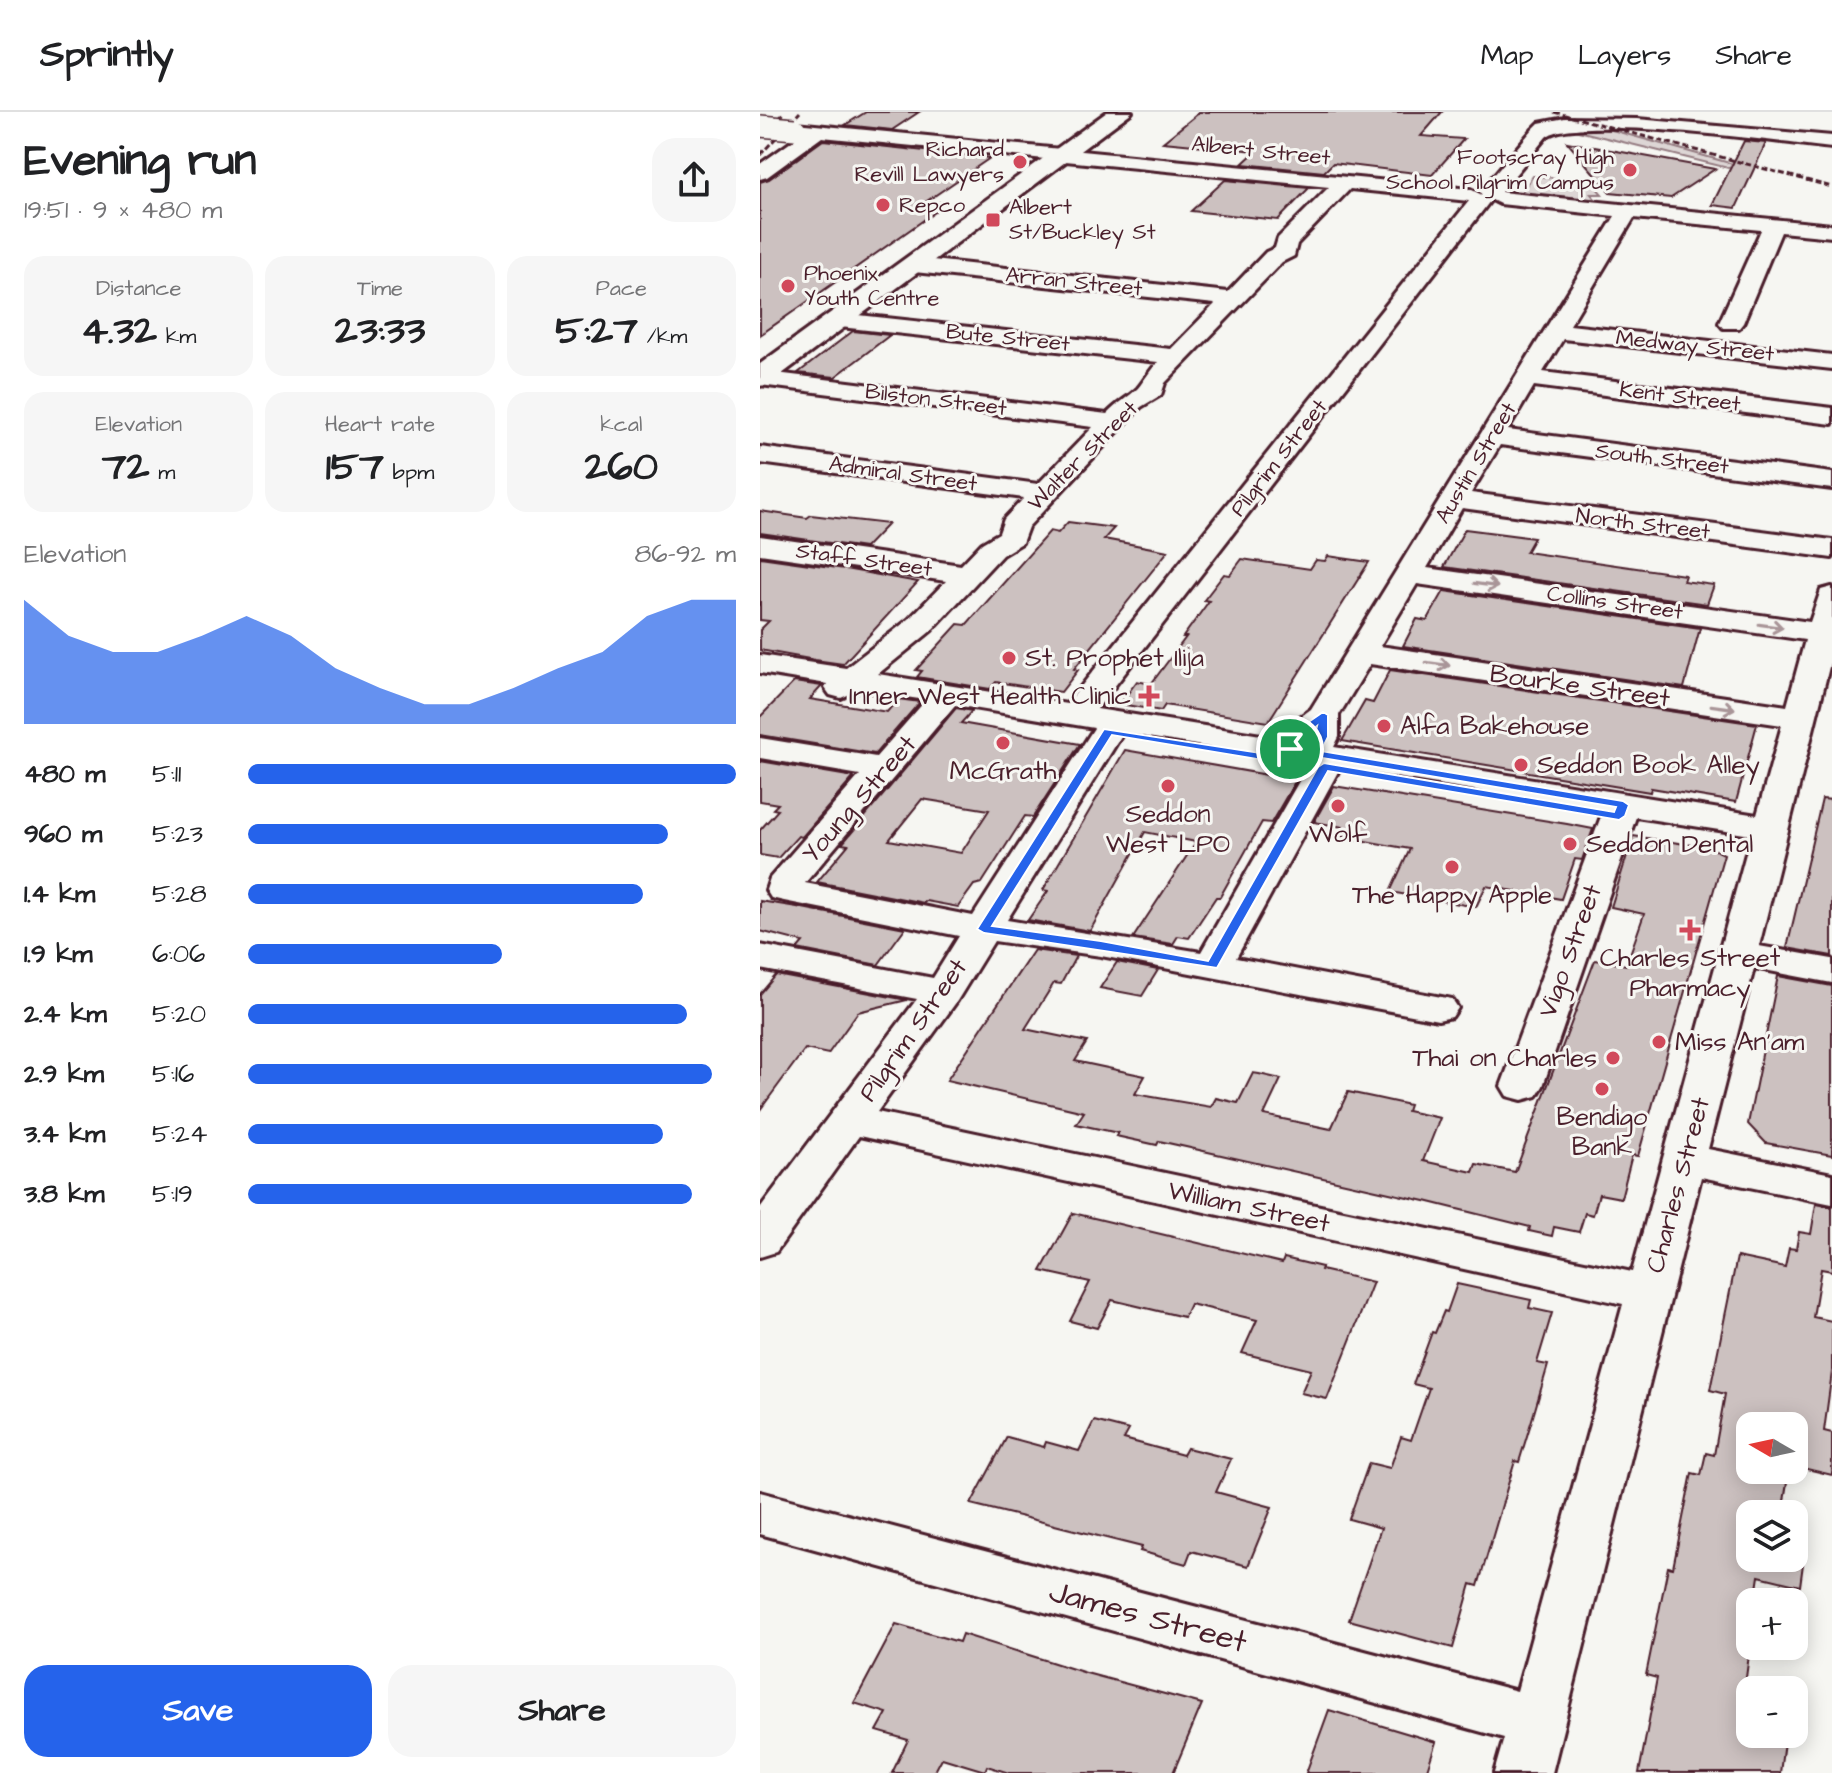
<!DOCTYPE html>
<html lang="en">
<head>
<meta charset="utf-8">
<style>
	body { margin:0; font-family:"Architects Daughter",sans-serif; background:#f6f6f6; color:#202124; height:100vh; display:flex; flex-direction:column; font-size:30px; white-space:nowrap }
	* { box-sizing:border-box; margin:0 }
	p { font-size:26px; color:#757577 }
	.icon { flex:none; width:44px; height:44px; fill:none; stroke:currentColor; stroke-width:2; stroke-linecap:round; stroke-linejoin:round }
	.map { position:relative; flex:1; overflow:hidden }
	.details { display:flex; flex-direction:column; background:#fff; width:760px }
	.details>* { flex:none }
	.needle { width:52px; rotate:279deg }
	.tools { position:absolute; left:976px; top:1300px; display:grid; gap:16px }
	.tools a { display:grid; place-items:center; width:72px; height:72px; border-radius:16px; background:#fff; box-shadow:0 4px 20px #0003; font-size:40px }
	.pin { position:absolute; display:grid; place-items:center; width:68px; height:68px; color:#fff; margin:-34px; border:4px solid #fff; border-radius:50%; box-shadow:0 2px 8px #0007 }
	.round { display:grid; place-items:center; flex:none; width:84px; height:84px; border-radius:24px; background:#f6f6f6 }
	.headline { display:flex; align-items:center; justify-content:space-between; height:136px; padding:0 24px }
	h1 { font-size:44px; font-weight:800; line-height:60px }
	.stats { display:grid; grid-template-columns:repeat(3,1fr); gap:12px; height:136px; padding:8px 24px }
	.stats div { display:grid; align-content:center; border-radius:20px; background:#f6f6f6; text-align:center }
	.stats b { font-size:40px; font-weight:800 }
	.stats small { font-size:22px; font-weight:400 }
	.stats p { font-size:22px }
	.chart { height:224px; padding:16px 24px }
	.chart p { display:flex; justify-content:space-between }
	.chart svg { width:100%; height:144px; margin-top:8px; fill:#2563eb; opacity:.7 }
	.cta { display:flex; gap:16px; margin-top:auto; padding:16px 24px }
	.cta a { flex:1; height:92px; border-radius:24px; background:#2563eb; color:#fff; font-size:32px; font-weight:800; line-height:92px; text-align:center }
	.cta a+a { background:#f6f6f6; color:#202124 }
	ul { padding:0 24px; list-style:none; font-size:26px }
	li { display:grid; grid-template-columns:128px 96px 1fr; align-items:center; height:60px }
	li i { height:20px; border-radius:10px; background:#2563eb }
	header { display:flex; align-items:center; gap:48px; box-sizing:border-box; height:112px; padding:0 40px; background:#fff; border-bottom:2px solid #e0e0e0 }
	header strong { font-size:38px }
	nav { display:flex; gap:44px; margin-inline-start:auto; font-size:28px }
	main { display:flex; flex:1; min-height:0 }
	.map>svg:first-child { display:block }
	.green { fill:#ddd6d5; stroke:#947a80; stroke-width:2 }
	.building { fill:#ccc1c0; stroke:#4a1f2b; stroke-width:2; fill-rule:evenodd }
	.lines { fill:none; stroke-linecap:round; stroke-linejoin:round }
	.minor-casing { stroke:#4a1f2b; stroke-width:6 }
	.major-casing { stroke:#4a1f2b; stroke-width:6 }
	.minor { fill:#f6f6f2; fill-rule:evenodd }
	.major { fill:#f6f6f2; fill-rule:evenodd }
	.rail { stroke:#4a1f2b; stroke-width:3; stroke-dasharray:6 3; stroke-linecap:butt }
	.minor-bridge-casing { stroke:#4a1f2b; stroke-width:24; stroke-linecap:butt }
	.minor-bridge { stroke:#f6f6f2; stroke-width:21 }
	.oneway { stroke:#a99598 }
	.route { fill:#2563eb; stroke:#fff; stroke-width:2; fill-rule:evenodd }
	.poi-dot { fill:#d1495b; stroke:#f6f6f2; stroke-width:3 }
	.labels { text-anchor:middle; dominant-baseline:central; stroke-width:6; stroke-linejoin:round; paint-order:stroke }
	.far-poi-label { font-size:22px; fill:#4a1f2b; stroke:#f6f6f2; text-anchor:start }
	.far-street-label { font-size:22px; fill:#4a1f2b; stroke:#f6f6f2 }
	.poi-label { font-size:26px; fill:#4a1f2b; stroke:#f6f6f2 }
	.street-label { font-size:26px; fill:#4a1f2b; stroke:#f6f6f2 }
	.near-street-label { font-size:32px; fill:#4a1f2b; stroke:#f6f6f2 }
</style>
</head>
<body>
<header>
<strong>Sprintly</strong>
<nav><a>Map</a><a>Layers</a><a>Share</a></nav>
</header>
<main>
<section class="details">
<div class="headline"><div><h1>Evening run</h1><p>19:51 · 9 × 480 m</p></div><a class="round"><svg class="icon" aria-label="share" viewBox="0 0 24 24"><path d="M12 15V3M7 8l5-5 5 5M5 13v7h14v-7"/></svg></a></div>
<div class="stats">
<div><p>Distance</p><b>4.32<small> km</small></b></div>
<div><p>Time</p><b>23:33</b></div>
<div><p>Pace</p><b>5:27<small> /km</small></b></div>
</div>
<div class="stats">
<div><p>Elevation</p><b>72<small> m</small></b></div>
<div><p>Heart rate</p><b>157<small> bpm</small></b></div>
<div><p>kcal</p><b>260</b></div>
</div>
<div class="chart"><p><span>Elevation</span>86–92 m</p>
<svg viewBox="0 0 160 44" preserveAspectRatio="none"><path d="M0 44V6L10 17L20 22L30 22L40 17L50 11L60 17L70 27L80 33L90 38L100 38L110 33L120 27L130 22L140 11L150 6L160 6V44z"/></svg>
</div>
<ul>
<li><b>480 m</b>5:11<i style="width:100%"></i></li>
<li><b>960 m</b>5:23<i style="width:86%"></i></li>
<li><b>1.4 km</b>5:28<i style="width:81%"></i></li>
<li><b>1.9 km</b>6:06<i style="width:52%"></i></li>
<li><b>2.4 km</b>5:20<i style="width:90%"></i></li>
<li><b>2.9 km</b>5:16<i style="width:95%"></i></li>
<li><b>3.4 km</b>5:24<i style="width:85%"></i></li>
<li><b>3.8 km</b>5:19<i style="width:91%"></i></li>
</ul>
<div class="cta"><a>Save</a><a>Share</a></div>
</section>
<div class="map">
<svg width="1072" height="1661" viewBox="0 0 1072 1661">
	<rect width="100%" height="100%" fill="#f6f6f2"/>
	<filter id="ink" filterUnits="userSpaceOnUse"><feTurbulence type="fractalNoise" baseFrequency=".0125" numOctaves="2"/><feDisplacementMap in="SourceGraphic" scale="16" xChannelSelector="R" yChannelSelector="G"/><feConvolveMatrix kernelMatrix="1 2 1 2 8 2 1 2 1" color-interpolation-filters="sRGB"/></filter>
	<g filter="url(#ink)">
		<g class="green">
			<path d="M834 13 973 52 968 56 810 17Z"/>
			<path d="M773 64 831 69 842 82H831L836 88 761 81Z"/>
		</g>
		<g class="building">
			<path d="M106 0H159L132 18 85 13Z"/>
			<path d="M440 0H682L661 24 704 27 672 63 573 51 564 60 482 52 496 39 403 30Z"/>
			<path d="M63 28 230 46 167 89 188 91 0 223V70L9 67Z"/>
			<path d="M984 29 1006 31 976 96 952 93Z"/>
			<path d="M807 30 851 38 955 57 911 86 850 80Z"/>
			<path d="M465 68 549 76 518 108 431 99Z"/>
			<path d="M93 219 130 223 75 265 38 261Z"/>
			<path d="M0 399 47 406 51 403 128 412 105 436 0 421Z"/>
			<path d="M308 410 354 416 344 427 408 439 314 557 318 558 301 580 236 570 230 577 157 565 162 559 156 558 198 512 206 513 290 419 298 421Z"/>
			<path d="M705 417 774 426 766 440 925 463 923 469 954 473 947 492 684 455Z"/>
			<path d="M568 444 609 450 508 610 405 593 401 599 360 592 377 569 391 572 426 525H423L449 489 444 488 464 462 470 463 482 447 550 457 556 448 565 449Z"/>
			<path d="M0 445 85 457 158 470 83 552 55 548 0 538V518L9 509 0 508Z"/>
			<path d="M684 479 940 516 924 576 643 534 657 507 667 509Z"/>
			<path d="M630 558 997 612 976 690 891 676 890 680 582 629 605 589 613 591Z"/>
			<path d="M34 570 62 574 50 587 127 600 138 587 160 590 115 642 0 623V605Z"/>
			<path d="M196 596 212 599 201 611 320 632 273 705 265 704 222 771 214 773 198 795 166 789 164 791 57 770 88 733 82 732ZM162 687 229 698 201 741 129 728Z"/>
			<path d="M365 638 536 668 511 711 502 710 460 785H456L429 826 418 824 413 832 373 826 436 730 385 720 330 819 268 808 288 779 283 778Z"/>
			<path d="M0 649 94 665 42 725 38 724 18 746 0 743V718L18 698 13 697 18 692 0 689Z"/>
			<path d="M574 674 807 712 833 717 822 748 815 747 801 787 726 774 716 795 630 780 650 737 577 724 583 715 554 710Z"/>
			<path d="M1062 687 1072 688V844L1027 836Z"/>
			<path d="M873 724 951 736 964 742 878 1044 872 1043 861 1086 839 1082 833 1103 825 1101 819 1120 794 1115 792 1124 769 1119 770 1115 665 1089 399 1029 397 1033 356 1024 358 1021 316 1012 324 1000 187 968 274 838 316 844 301 872 294 871 265 917 327 930 315 949 385 964 375 982 451 995 456 986 478 991 493 961 499 962 521 967 504 1003 571 1017 588 980 617 986 649 993 647 999 680 1006 663 1049 713 1060 716 1052 755 1060 835 848 866 853 875 828 884 802 851 795Z"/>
			<path d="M0 789 37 795 145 816 118 853 37 837 43 830 0 819Z"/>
			<path d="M357 850 398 858 382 884 340 876Z"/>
			<path d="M16 863 147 888 98 900 68 942 45 937 0 998V882Z"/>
			<path d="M1018 864 1072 874V1043L1006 1031 988 1012Z"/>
			<path d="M1056 1092 1072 1095V1159L1061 1157 1053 1205 1072 1209V1260L1064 1319 1072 1321V1363L1034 1354V1314H990V1358H1029L1022 1402H990V1446H1034V1420L1047 1423 1040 1474 999 1464 995 1490H990V1535L981 1604 990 1607V1622H1025L1020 1661H879L897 1566 886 1563 908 1455 913 1456 932 1361 941 1363 946 1341 954 1343 965 1282 950 1278 977 1145 1025 1155 1029 1136 1036 1137 1039 1120 1051 1122Z"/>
			<path d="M313 1101 522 1151 524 1146 562 1155 561 1158 613 1170 567 1287 541 1281 551 1258 482 1241 497 1208 430 1192 424 1205 352 1188 337 1216 310 1209 330 1170 281 1159Z"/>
			<path d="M697 1172 771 1188 769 1196 792 1201 777 1251 788 1253 774 1301 759 1350 755 1349 718 1474 711 1472 693 1536 589 1508 621 1416 589 1407 609 1351 630 1356 641 1325 651 1328 669 1276 653 1272 672 1220 675 1221 684 1199 687 1200Z"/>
			<path d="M334 1309 369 1318 364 1327 423 1343 427 1336 471 1347 456 1380 512 1395 488 1454 431 1439 426 1452 380 1439 382 1435 211 1392 247 1325 284 1335 286 1330 319 1339Z"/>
			<path d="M136 1512 199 1530 202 1522 326 1561 442 1592 413 1661H249L227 1654 225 1659 182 1646 174 1661H132L148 1628 117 1619 127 1601 94 1591Z"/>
			<path d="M569 1598 676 1630 666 1661H546Z"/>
		</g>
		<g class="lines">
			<g class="minor-casing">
				<path id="minor" d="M805 6 877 7 1072 24V36C1026 31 813 1 786 25L741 80 1072 113V125L1021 120 983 211 979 216H963L959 211 1001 118 874 106 810 213 1072 243V257L803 227 783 260 1072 296V312L774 274 748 318 1072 361V377L740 333 711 381 1072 428V446L702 396 667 456 1050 510 1061 478 1072 475V543L999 834 1072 847V871L994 856 948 1037 1072 1062V1092L941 1065 792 1661H734L744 1626 0 1422V1380L757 1579 863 1192 99 1024 16 1140 0 1145V1096L157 887 0 857V833L173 866 199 824 24 789 11 786 6 778 10 766 100 663 0 646V626L116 645 166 588 99 578 81 586 70 583 65 576 67 572 0 561V543L86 556 149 507 186 469 0 442V424L201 453 222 431 239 421 244 407 264 386 0 351V335L278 372 333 315 0 273V259L347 302C356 292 369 285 378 276 384 269 390 258 398 250L80 215 72 213 68 208 72 203 80 201 411 237 455 192 154 160 143 153 154 146 468 180 506 140 515 136 518 126 569 75 62 25 7 65 0 67V52L41 23 28 21 26 17 35 11 710 77 722 83 720 80 723 76 773 17 779 11ZM590 77 709 89 307 592 118 562 171 519 242 443 262 431 268 415 381 295 401 283 405 271 522 150 534 144 537 132ZM728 86 740 92 855 104 551 597 528 614 520 626 337 597 727 93 730 89ZM657 472 1045 528 1027 594 620 534ZM610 552 1022 613 997 703 574 635 579 625V603ZM195 593 334 616 213 804 45 771ZM363 621 515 646 521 657 533 660 546 657 441 840 247 808ZM580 656 843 699 741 974 747 984 762 988 777 984 783 974 876 705 991 723 872 1160 117 1000 197 889 234 829 341 844 678 908 692 905 698 896 692 887 476 846Z"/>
			</g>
			<g class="major-casing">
				<path id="major" d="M347 0H372L10 271 0 274V252Z"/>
			</g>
			<use href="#minor" class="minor"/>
			<use href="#major" class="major"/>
			<g class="rail">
				<path d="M794 0 1072 75"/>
				<path d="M0 26 24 0"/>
				<path d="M0 43 40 0"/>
			</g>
			<g class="minor-bridge-casing">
				<path id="minor-bridge" d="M0 14 35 17"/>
			</g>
			<use href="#minor-bridge" class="minor-bridge"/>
		</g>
		<defs><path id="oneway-shaft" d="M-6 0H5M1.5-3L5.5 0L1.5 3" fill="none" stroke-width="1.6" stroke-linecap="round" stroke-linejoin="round" transform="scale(2)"/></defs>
		<g class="oneway">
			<use href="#oneway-shaft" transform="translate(726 473) rotate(8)"/>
			<use href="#oneway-shaft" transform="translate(1011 514) rotate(8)"/>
			<use href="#oneway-shaft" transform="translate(678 552) rotate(8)"/>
			<use href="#oneway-shaft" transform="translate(963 595) rotate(8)"/>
		</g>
	</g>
	<path class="route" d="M563 600 568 603V625L561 639 863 689 869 693 865 704 859 708 568 659 457 856 224 821 217 817 344 617 526 645 524 637 534 620ZM557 614 550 644 856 695 854 700 564 651 558 655 448 849 341 829 232 814 352 623 533 653 539 650 536 637 543 625Z"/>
	<g class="poi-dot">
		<circle cx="260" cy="50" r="8"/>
		<circle cx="870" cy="58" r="8"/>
		<circle cx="123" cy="93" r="8"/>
		<rect x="225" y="100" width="16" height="16" rx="4"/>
		<circle cx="28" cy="174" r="8"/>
		<circle cx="249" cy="546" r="8"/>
		<path d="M385 572h8v8h8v8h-8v8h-8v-8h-8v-8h8z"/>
		<circle cx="624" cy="614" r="8"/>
		<circle cx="243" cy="631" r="8"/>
		<circle cx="761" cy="653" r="8"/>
		<circle cx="408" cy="674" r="8"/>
		<circle cx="578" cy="694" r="8"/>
		<circle cx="810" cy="732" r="8"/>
		<circle cx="692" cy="755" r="8"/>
		<path d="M926 806h8v8h8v8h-8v8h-8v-8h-8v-8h8z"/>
		<circle cx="899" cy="930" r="8"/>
		<circle cx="853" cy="946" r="8"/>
		<circle cx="842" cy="977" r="8"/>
	</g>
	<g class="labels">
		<g class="far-poi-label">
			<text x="244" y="37" text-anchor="end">Richard<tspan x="244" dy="25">Revill Lawyers</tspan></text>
			<text x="854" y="45" text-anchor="end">Footscray High<tspan x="854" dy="25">School Pilgrim Campus</tspan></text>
			<text x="139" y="93">Repco</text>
			<text x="249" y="95">Albert<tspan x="249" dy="25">St/Buckley St</tspan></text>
			<text x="44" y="161">Phoenix<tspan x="44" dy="25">Youth Centre</tspan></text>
		</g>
		<g class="far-street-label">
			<text transform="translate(501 39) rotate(6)">Albert Street</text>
			<text transform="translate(314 170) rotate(6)">Arran Street</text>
			<text transform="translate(248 226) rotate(6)">Bute Street</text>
			<text transform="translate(935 234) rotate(6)">Medway Street</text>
			<text transform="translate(920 285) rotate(7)">Kent Street</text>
			<text transform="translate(176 288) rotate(7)">Bilston Street</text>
			<text transform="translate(323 344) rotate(-45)">Walter Street</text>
			<text transform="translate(519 346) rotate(-52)">Pilgrim Street</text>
			<text transform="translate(902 347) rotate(7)">South Street</text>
			<text transform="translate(716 351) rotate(-59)">Austin Street</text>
			<text transform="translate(143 362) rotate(8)">Admiral Street</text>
			<text transform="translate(883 412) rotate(7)">North Street</text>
			<text transform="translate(104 448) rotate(8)">Staff Street</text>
			<text transform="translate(855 491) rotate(8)">Collins Street</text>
		</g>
		<g class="poi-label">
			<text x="265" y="546" text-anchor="start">St. Prophet Ilija</text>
			<text x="371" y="584" text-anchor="end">Inner West Health Clinic</text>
			<text x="640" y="614" text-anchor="start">Alfa Bakehouse</text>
			<text x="777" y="653" text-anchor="start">Seddon Book Alley</text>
			<text x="243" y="659">McGrath</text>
			<text x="408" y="702">Seddon<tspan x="408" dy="30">West LPO</tspan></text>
			<text x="578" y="722">Wolf</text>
			<text x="826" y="732" text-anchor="start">Seddon Dental</text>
			<text x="692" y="783">The Happy Apple</text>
			<text x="930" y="846">Charles Street<tspan x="930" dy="30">Pharmacy</tspan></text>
			<text x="915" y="930" text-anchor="start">Miss An'am</text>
			<text x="837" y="946" text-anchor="end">Thai on Charles</text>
			<text x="842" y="1005">Bendigo<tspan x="842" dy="30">Bank</tspan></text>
		</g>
		<g class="street-label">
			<text transform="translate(820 574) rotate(8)">Bourke Street</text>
			<text transform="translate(99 687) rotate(-49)">Young Street</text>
			<text transform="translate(810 839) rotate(-70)">Vigo Street</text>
			<text transform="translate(153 918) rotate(-55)">Pilgrim Street</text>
			<text transform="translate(918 1073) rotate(-75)">Charles Street</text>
			<text transform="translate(489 1095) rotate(12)">William Street</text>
		</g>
		<g class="near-street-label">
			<text transform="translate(388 1505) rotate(15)">James Street</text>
		</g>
	</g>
</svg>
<div class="tools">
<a><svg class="needle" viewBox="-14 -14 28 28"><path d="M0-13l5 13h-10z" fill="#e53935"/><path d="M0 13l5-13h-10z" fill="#757577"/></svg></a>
<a><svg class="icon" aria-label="layers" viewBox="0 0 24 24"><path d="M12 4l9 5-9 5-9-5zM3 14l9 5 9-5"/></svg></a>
<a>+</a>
<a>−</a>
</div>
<div class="pin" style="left:530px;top:637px;background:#1e9e55"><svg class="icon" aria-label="arrive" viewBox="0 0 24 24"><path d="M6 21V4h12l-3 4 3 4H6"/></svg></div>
</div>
</main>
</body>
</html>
